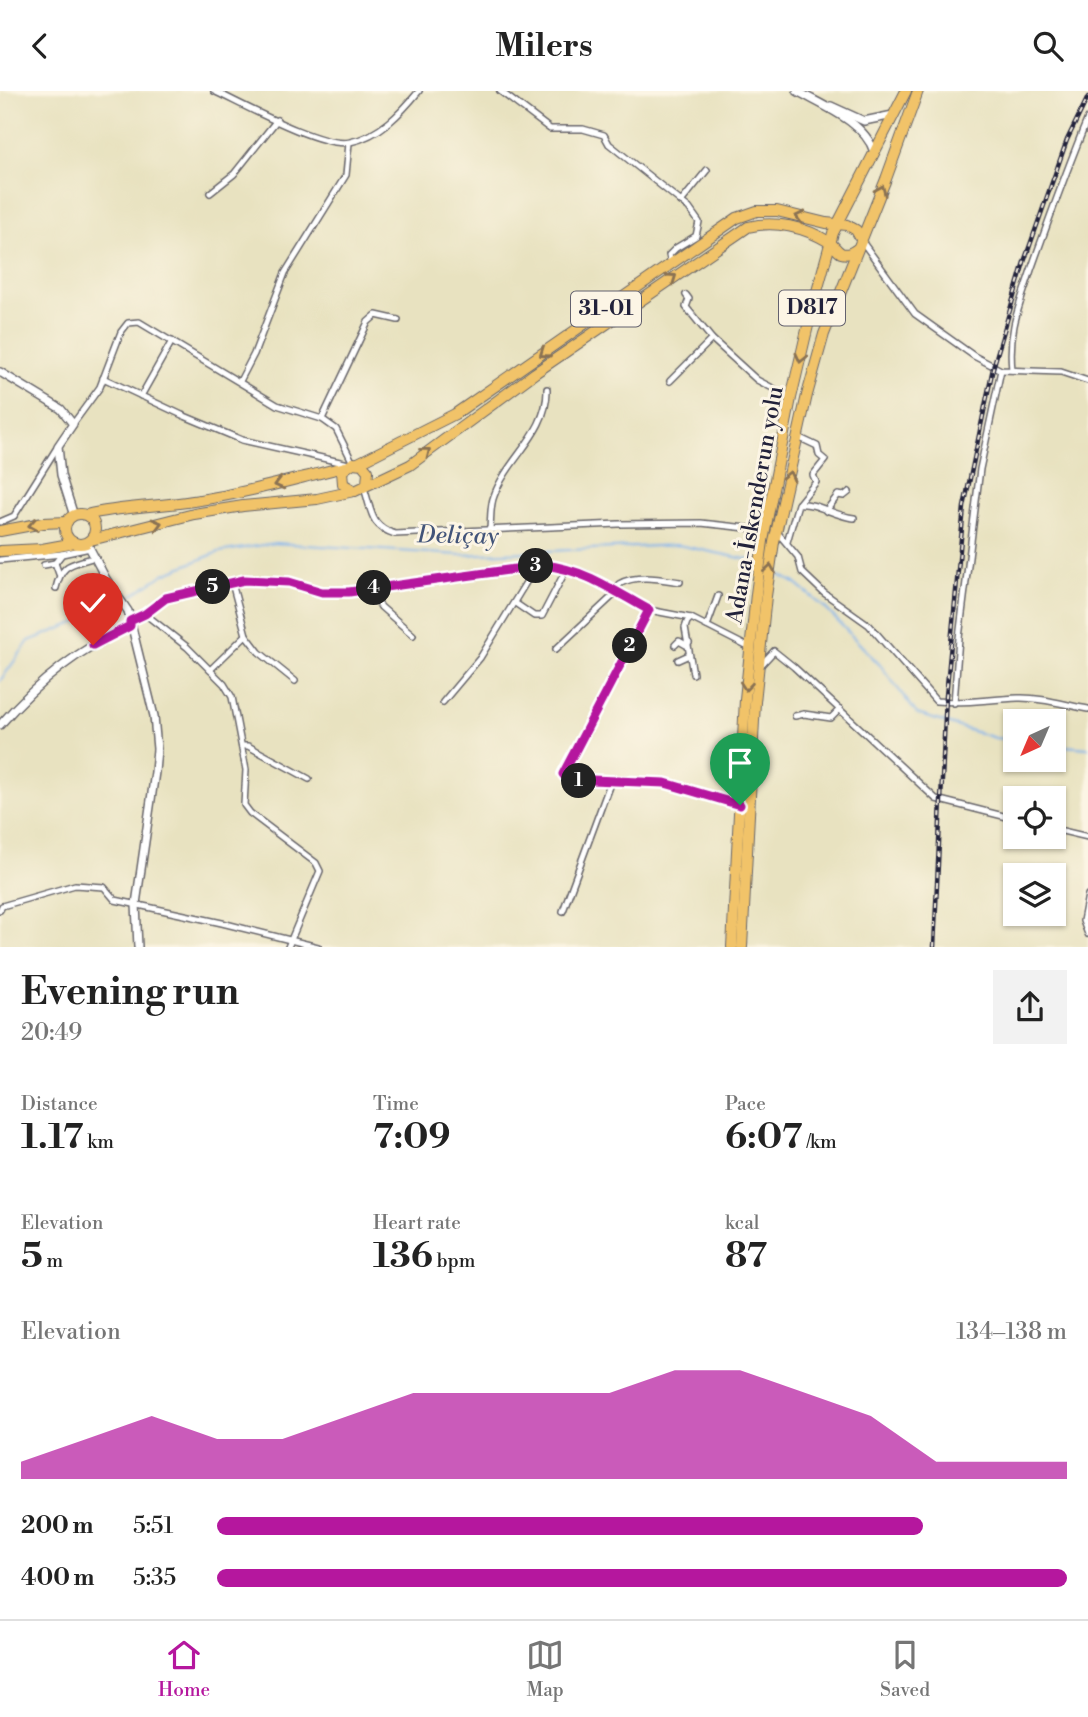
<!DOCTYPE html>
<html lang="en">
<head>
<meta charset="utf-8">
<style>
	body { margin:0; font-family:"Libre Bodoni",serif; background:#f2f2f2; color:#222; height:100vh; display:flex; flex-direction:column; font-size:26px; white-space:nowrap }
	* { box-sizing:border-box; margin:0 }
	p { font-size:23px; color:#767676 }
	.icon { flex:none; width:38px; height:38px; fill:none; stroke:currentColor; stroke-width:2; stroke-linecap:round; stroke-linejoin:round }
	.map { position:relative; height:856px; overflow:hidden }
	.details { display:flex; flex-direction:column; background:#fff; flex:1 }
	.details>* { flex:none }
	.needle { width:46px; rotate:224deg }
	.tools { position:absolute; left:1003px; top:618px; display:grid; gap:14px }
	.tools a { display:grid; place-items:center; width:63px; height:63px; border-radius:0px; background:#fff; box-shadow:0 2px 5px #0004; font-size:35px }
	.pin { position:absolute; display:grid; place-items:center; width:60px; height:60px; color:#fff; margin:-72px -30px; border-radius:50% 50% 50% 0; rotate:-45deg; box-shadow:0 0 7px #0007 }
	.pin .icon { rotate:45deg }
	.km { position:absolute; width:35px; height:35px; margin:-18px; border-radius:50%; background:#222; color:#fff; font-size:19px; line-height:35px; text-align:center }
	.round { display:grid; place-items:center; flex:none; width:74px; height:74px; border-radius:0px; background:#f2f2f2 }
	.overview { display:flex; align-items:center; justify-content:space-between; height:119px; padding:0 21px }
	h1 { font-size:38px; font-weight:700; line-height:52px }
	.figures { display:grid; grid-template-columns:repeat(3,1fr); gap:10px; height:119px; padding:7px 21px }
	.figures div { display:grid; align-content:center }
	.figures b { font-size:35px; font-weight:700 }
	.figures small { font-size:19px; font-weight:400 }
	.figures p { font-size:19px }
	.chart { height:196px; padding:14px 21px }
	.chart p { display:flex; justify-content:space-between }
	.chart svg { width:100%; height:126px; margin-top:7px; fill:#b5179e; opacity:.7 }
	ul { padding:0 21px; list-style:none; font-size:23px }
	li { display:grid; grid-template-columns:112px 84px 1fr; align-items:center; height:52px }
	li i { height:18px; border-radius:9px; background:#b5179e }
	header { display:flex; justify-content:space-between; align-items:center; height:91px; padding:0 21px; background:#fff; font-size:32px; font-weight:700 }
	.tab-bar { display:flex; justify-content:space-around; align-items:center; height:98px; border-top:2px solid #e0e0e0; background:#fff; font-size:19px; color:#767676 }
	.tab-bar a { display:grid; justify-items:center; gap:4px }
	.tab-bar .selected { color:#b5179e }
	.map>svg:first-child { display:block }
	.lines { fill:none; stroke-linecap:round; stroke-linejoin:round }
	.stream { stroke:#7eb2ec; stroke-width:2 }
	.minor-casing { stroke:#67656a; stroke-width:8 }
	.tertiary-casing { stroke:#67656a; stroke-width:10 }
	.trunk-casing { stroke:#67656a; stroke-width:12 }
	.minor { stroke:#fff; stroke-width:5 }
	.tertiary { stroke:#fff; stroke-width:7 }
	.trunk { stroke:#f1c369; stroke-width:10 }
	.rail-casing { stroke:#22223b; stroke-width:4.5 }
	.rail { stroke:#fcf5e5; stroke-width:2; stroke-dasharray:5; stroke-linecap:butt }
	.oneway { stroke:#8a7252 }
	.route-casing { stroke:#fff; stroke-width:14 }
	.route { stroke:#b5179e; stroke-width:9 }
	.labels { text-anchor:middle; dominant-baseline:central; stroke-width:6; stroke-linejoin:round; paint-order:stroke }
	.shield { fill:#fcf5e5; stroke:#63616e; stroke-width:2 }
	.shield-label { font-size:21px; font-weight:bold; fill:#22223b }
	.street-label { font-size:23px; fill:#22223b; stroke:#fcf5e5 }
	.water-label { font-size:24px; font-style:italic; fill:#425479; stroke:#fcf5e5 }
</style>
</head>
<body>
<header><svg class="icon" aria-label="back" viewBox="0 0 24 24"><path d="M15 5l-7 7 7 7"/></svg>Milers<svg class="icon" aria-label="search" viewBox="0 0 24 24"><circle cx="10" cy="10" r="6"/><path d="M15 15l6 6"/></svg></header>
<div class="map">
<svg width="1088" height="856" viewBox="0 0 1088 856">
	<rect width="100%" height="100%" fill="#fcf5e5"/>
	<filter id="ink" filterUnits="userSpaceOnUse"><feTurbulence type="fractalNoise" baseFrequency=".0143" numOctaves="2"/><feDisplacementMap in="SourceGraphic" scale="14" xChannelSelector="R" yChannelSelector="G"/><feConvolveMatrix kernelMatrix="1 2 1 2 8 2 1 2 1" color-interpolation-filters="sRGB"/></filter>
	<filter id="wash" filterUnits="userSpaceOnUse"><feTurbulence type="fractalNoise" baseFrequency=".00686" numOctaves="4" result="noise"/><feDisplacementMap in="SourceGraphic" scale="28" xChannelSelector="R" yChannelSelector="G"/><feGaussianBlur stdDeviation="1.57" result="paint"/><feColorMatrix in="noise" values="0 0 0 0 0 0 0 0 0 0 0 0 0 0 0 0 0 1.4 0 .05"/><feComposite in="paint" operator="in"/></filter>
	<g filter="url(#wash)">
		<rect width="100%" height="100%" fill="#e8e2c0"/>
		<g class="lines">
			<g class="stream">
				<path d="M772 480 795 492 824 516 881 575 917 623 995 647 1015 649"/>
				<path d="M125 509 164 483 219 461 275 452 460 464 678 454 755 470"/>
				<path d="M0 590 29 550 114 517 121 512"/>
				<path d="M1054 654 1088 657"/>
			</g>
		</g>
	</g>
	<g filter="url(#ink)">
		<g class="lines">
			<g class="minor-casing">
				<g id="minor">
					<path d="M214 0C242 13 323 58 350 51 380 45 401 22 419 0"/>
					<path d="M500 0 550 38H583L604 44 609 53 689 117 699 131 696 145 676 157 669 164 671 173"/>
					<path d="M210 102 234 83 277 29"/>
					<path d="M681 111 707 79"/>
					<path d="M861 149 915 223 974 265 1001 279 1061 281 1088 290"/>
					<path d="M686 204 689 208 686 216 712 248"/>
					<path d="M1012 279C1008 239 1019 216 1031 179 1049 128 1067 77 1088 27"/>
					<path d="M103 287 182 324 242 349 349 373"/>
					<path d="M240 290 254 263 285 182 346 84 349 52"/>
					<path d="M670 290 712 248 757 289 790 306"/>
					<path d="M141 305 172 250"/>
					<path d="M322 328 368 231 376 224 398 229"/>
					<path d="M73 333 100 296 121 241 128 232 139 231 277 314 322 328 336 338 353 372"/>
					<path d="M798 346 817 355 819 364 825 369 813 384 816 391 799 412"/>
					<path d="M364 397C372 419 369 435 395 443L619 433 701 432 765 439"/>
					<path d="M826 420 838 404 844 405 849 401"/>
					<path d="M0 431 14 425 58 355"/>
					<path d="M490 438C491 427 490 414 494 405 508 366 548 342 547 298"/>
					<path d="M777 441 798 466 802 481 824 502 869 534 936 610C964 613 990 608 1018 607 1041 606 1065 614 1088 618"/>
					<path d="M787 451 798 413C816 411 834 425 854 427"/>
					<path d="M0 469 62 463"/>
					<path d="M55 472 62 463 90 457"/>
					<path d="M44 474 55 472 59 483"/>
					<path d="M232 492 246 544"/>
					<path d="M56 497C62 471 72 474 95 466"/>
					<path d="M369 498 381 516 413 544"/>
					<path d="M515 512 534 525H542L567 477"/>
					<path d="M649 519 563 683 567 688 665 692 739 714"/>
					<path d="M145 523 187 556 224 593 232 606 246 679 244 714 250 722 316 772 320 780 288 856"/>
					<path d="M691 527 687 531 685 537 693 583"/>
					<path d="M130 530 145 523 166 507 244 489 289 491 322 501H349L544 474 567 477 586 483 649 519 691 527 750 557"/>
					<path d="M707 535 718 505"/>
					<path d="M675 554 679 550 686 554 689 552"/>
					<path d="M556 558 616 502 619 493C637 483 660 488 680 491"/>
					<path d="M678 569 689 564"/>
					<path d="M761 574 774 560 794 576 936 708 1015 728"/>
					<path d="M210 579 246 544 259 561 295 590"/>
					<path d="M443 611 480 567 536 475"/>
					<path d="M954 612 959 547 980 378 1001 279"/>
					<path d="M795 625 804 623 831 627 840 618"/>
					<path d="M242 655H248L309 688"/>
					<path d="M1054 738 1088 746"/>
					<path d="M1088 804 1083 830 1088 843"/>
					<path d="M0 819 2 815 75 794 104 796 115 809 222 832 318 856"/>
					<path d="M563 820 611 690"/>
				</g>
			</g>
			<g class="tertiary-casing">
				<g id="tertiary">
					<path d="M797 0C823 15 865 31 874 61"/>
					<path d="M831 15 864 30 893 24"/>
					<path d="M0 281 61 318 73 333 58 355 61 384 74 425"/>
					<path d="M87 452 106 488 128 520 154 625 157 658 155 681 136 813 138 856"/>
					<path d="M0 634C37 591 78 558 130 535"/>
				</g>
			</g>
			<g class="trunk-casing">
				<g id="trunk">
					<path d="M358 372 455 323 737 127 757 120H777L826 132 847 134 856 139 861 148"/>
					<path d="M367 393 368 380 362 373 353 372 342 380 343 393 355 400 410 374 535 282 748 136C774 129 805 136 829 151 834 154 836 159 841 162 848 164 851 162 857 158"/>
					<circle cx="80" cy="438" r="15"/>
					<path d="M86 424C122 415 157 416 193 410 244 403 294 388 345 376"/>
					<path d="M0 440 43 432 67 431"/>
					<path d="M91 449 194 423 243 415 317 408 354 400"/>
					<path d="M0 460 42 458 75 452"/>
					<path d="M732 856 745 608 756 503 763 450 791 307 810 226 833 142 906 0"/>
					<path d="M742 856 755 611 766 505 774 451 807 304 824 243 886 88 918 0"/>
				</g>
			</g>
			<use href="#minor" class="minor"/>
			<use href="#tertiary" class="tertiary"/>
			<use href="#trunk" class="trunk"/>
			<g class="rail-casing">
				<path id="rail" d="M934 856 946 605 964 416 993 277 1024 171 1067 49 1088 6"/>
			</g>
			<use href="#rail" class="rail"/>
		</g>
		<defs><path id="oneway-chevron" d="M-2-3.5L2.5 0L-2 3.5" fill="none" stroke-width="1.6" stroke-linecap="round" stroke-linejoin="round" transform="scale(1.75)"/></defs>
		<g class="oneway">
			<use href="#oneway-chevron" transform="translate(881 99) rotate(-67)"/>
			<use href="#oneway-chevron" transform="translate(800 126) rotate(-166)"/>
			<use href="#oneway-chevron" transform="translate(672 187) rotate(-35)"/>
			<use href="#oneway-chevron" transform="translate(544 262) rotate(145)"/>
			<use href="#oneway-chevron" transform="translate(801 267) rotate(103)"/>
			<use href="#oneway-chevron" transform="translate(426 361) rotate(-38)"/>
			<use href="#oneway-chevron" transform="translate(789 385) rotate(-77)"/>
			<use href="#oneway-chevron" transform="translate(279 393) rotate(165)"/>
			<use href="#oneway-chevron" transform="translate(157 433) rotate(-15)"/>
			<use href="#oneway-chevron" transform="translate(33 434) rotate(171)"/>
			<use href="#oneway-chevron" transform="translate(770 478) rotate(-81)"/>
			<use href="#oneway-chevron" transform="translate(746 595) rotate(96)"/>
		</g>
	</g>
	<g class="lines" filter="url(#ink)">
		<g class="route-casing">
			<path id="route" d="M93 554 130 535V530L145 523 166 507 244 489 289 491 322 501H349L544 474C586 479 612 499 649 519L563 683 567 688 665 692 740 714"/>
		</g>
		<use href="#route" class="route"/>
	</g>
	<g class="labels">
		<g class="shield">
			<rect x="779" y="199.5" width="66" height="35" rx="5"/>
			<rect x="571" y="200.5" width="70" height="35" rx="5"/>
		</g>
		<g class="shield-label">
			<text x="812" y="217">D817</text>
			<text x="606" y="218">31-01</text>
		</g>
		<g class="street-label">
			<text transform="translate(755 414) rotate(-80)">Adana-İskenderun yolu</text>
		</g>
		<g class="water-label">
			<text transform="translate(458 445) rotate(1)">Deliçay</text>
		</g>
	</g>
</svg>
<div class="tools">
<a><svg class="needle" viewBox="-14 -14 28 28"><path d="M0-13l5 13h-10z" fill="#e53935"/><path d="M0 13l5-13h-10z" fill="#767676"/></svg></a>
<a><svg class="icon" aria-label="locate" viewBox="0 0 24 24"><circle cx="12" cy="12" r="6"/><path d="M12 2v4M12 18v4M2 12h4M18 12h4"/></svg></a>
<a><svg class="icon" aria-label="layers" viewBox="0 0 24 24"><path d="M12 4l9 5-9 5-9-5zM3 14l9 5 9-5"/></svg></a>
</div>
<div class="pin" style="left:740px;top:714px;background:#1e9e55"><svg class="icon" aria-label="arrive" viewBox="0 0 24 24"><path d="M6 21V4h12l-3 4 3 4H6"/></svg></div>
<div class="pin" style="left:93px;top:554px;background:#d93025"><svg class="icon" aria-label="check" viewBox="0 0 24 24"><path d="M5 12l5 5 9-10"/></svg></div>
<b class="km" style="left:579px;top:690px">1</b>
<b class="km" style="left:630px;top:555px">2</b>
<b class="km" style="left:536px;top:475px">3</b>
<b class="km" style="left:374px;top:497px">4</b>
<b class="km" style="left:213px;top:496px">5</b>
</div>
<section class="details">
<div class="overview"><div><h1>Evening run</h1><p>20:49</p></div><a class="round"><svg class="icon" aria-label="share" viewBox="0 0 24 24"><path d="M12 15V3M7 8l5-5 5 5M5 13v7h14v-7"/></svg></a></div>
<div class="figures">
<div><p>Distance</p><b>1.17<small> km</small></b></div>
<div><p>Time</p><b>7:09</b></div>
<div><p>Pace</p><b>6:07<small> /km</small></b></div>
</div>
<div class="figures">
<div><p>Elevation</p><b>5<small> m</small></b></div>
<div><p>Heart rate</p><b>136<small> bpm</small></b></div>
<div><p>kcal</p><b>87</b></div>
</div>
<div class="chart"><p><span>Elevation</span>134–138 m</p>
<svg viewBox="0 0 160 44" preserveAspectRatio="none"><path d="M0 44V38L10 30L20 22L30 30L40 30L50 22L60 14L70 14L80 14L90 14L100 6L110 6L120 14L130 22L140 38L150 38L160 38V44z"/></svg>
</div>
<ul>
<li><b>200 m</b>5:51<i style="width:83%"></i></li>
<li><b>400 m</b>5:35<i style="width:100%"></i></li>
</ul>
</section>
<nav class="tab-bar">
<a class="selected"><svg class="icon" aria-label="home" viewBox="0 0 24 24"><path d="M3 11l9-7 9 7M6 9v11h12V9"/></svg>Home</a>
<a><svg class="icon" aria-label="map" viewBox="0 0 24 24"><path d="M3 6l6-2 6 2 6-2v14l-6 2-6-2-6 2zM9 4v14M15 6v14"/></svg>Map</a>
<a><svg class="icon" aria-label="saved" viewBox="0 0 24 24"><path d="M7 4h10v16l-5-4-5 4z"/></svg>Saved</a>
</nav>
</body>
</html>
